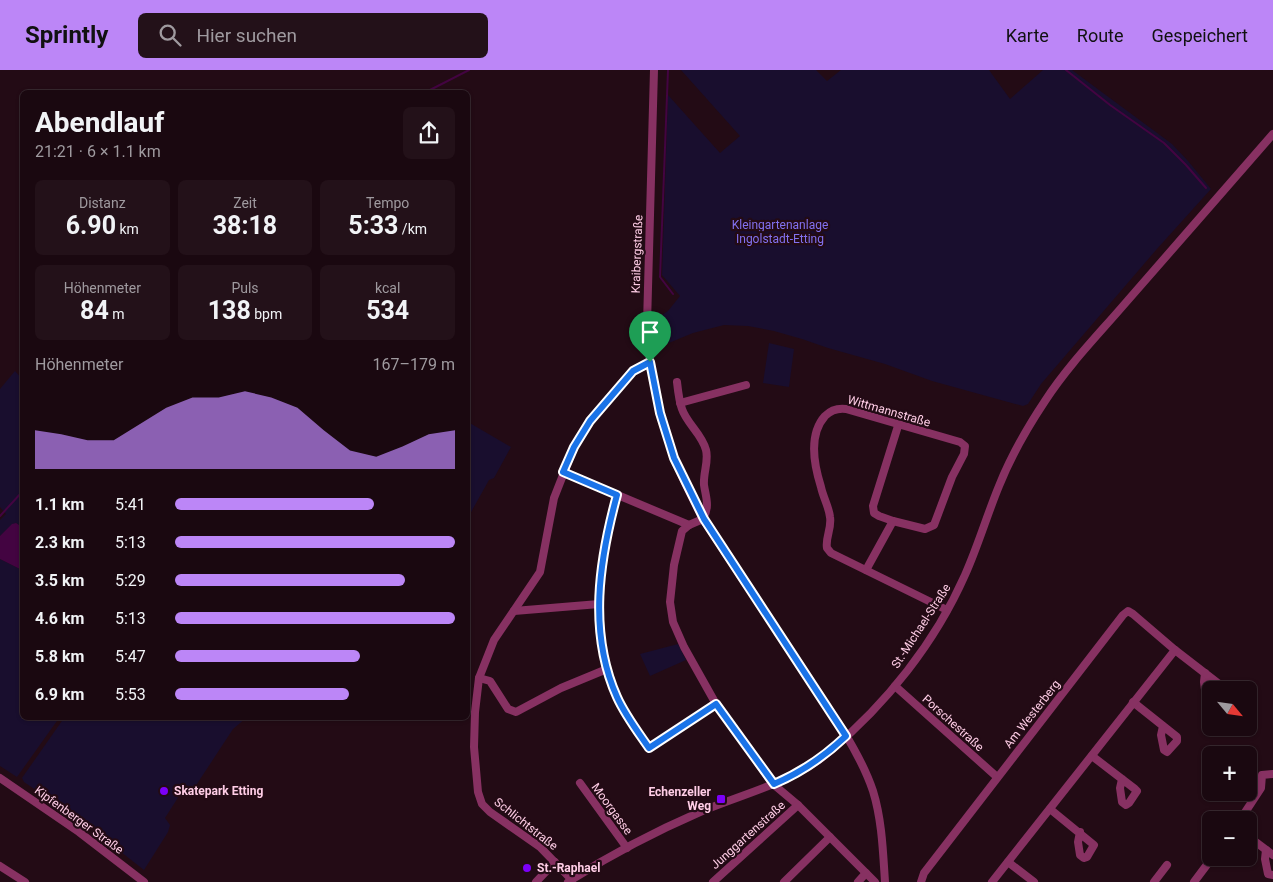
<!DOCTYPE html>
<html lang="de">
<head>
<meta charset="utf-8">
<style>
	body { margin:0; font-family:Roboto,sans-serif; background:#231119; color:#f1f3f6; height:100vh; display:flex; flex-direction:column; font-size:19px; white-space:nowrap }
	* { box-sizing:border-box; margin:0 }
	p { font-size:16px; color:#9f9a9f }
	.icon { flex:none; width:28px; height:28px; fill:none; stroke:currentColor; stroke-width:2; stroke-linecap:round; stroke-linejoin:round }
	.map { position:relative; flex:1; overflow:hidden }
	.sheet { position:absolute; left:20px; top:20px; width:450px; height:630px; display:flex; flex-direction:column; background:#1a0810; border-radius:8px; box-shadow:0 1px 4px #0004,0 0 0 1px #382930 }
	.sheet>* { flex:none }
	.needle { width:32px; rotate:119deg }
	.controls { position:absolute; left:1202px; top:611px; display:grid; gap:10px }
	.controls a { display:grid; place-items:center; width:55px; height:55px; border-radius:8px; background:#1a0810; box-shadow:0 1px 4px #0004,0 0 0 1px #382930; font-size:25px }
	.pin { position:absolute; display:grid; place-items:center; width:42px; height:42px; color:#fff; margin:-51px -21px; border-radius:50% 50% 50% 0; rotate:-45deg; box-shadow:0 0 5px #0007 }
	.pin .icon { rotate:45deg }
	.round { display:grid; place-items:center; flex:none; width:52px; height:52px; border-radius:8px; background:#231119 }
	.headline { display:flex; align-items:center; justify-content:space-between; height:85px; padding:0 15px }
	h1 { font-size:28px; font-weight:700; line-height:38px }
	.stats { display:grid; grid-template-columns:repeat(3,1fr); gap:8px; height:85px; padding:5px 15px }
	.stats div { display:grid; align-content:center; border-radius:8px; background:#231119; text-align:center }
	.stats b { font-size:25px; font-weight:700 }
	.stats small { font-size:14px; font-weight:400 }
	.stats p { font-size:14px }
	.chart { height:140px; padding:10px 15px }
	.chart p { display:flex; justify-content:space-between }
	.chart svg { width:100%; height:90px; margin-top:5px; fill:#bc86f7; opacity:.7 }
	ul { padding:0 15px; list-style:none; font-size:16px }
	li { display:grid; grid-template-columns:80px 60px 1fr; align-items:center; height:38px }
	li i { height:12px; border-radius:6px; background:#bc86f7 }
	header { display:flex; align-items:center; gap:30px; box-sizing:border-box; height:70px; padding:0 25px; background:#bc86f7; color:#111 }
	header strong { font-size:24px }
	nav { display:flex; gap:28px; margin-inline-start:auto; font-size:18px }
	.search { width:350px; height:45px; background:#231119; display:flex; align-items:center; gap:12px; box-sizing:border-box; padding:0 18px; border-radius:8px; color:#9f9a9f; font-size:19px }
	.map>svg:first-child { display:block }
	.green { fill:#190e2e }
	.water { fill:#430441 }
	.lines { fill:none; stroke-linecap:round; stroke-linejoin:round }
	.stream { stroke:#430441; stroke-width:2 }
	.minor { stroke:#873162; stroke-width:8 }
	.route-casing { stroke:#fff; stroke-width:10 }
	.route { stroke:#1a73e8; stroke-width:6 }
	.poi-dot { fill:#7c00f8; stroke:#230b15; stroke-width:2 }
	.labels { text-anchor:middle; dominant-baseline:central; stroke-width:4.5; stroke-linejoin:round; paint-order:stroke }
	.park-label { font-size:12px; fill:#8371f0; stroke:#230b15 }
	.street-label { font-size:12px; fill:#ffcde6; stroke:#230b15 }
	.poi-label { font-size:12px; font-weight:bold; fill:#ffcde6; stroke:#230b15; text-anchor:start }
</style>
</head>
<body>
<header>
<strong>Sprintly</strong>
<div class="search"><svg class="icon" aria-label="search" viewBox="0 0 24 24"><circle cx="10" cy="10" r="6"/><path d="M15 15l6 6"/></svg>Hier suchen</div>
<nav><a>Karte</a><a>Route</a><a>Gespeichert</a></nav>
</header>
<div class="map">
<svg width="1273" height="812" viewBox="0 0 1273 812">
	<rect width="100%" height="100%" fill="#230b15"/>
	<g class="green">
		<path d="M681 0H816L827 11 841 0H989L1010 29 1043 0H1072L1172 74 1188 91 1211 119 1156 180 1041 314 1028 334 1023 336 932 311 885 294 828 278 802 269 774 261 748 256 724 255 693 263 659 277 657 272 659 247 668 241 680 226 662 205 668 25 720 83 740 66Z"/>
		<path d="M769 273 794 279 789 317 763 313Z"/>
		<path d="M15 301 22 309V457L16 453 13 454 0 466V450L6 444 0 437V319Z"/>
		<path d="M468 352 511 377 494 408 489 410 470 444 468 443Z"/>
		<path d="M0 489 22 500V648H59L17 707 0 696Z"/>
		<path d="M678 574 686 590 650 606 640 584Z"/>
		<path d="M64 648H246L233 659 193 720 186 715 165 748 170 755 168 762 144 800 79 749 24 712 22 708Z"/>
	</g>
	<path class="water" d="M16 453 22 457V500L0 489V466L12 454Z"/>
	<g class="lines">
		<g class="stream">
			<path d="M668 0 660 207 673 224"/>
			<path d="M1066 0 1110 35 1164 73 1186 95 1206 118"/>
			<path d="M426 22 469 0"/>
			<path d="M0 446 22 422"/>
		</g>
		<g class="minor">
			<path d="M654 0 647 254 650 292 660 343 674 388 685 413 703 449 844 662C855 680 866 700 873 721 882 750 883 782 885 812"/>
			<path d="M677 312C678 321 679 331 682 339 687 354 702 364 706 380 709 391 703 403 704 415 706 428 710 436 703 449L689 455 682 461 674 495 670 532 673 552 684 577 716 634 773 714 798 735 875 812"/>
			<path d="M680 333 746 315"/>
			<path d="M563 402 689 455"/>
			<path d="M617 425C599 491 588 562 617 627 625 645 638 662 649 678L716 634"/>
			<path d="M893 451 925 459 934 455 952 407 964 384 965 376 960 372 846 339C838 338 831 340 825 346 808 365 814 395 821 417 823 427 829 437 830 447 832 458 825 468 827 478L831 483 947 540"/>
			<path d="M866 500 893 451 879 446 874 443 873 436 898 356"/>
			<path d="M514 541 599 534"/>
			<path d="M1205 603 1204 612 1206 627 1211 628"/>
			<path d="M479 608 490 611 508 639 516 642 561 618 607 599"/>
			<path d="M895 616 997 707"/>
			<path d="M1133 632 1177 667V671L1167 682 1164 680 1161 665 1163 656"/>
			<path d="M1092 686 1135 719 1137 721 1129 733 1126 735 1122 732 1120 718 1122 709"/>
			<path d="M0 708 79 762 144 812"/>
			<path d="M580 713 627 778"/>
			<path d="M1050 739 1094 775 1087 787 1084 788 1080 785 1078 772 1080 762"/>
			<path d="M1240 750 1261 718 1262 705 1273 704"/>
			<path d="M1249 767 1273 785"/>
			<path d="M1266 780 1265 789 1268 804 1273 805"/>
			<path d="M1008 792 1034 812"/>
			<path d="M0 796 25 812"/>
			<path d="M572 810 540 777 490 742 482 734 478 722 474 677 475 642 479 608 494 570 540 502 554 428 574 377 590 351 633 301 650 292"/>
			<path d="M536 812 555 792"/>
			<path d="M568 812C610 785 654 762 700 742 744 723 793 713 830 681 886 634 935 573 965 505 978 476 987 445 999 416 1011 386 1027 358 1045 331 1067 297 1096 267 1122 237 1172 179 1223 122 1273 64"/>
			<path d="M713 812 798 735"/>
			<path d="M784 812 830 767"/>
			<path d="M858 812 866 803"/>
			<path d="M921 812 924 803 1123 545 1128 541 1133 544 1175 580 1219 614 1218 620"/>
			<path d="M992 812 1175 580"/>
			<path d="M1154 812 1167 795"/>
			<path d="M1194 812 1212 788"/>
		</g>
	</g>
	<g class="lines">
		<g class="route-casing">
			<path id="route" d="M650 292 660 343 674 388 704 449 846 666C824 687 802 702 774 714L716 634 649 678C638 662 625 645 617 627 588 562 599 491 617 425L563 402 574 377 590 351 633 301Z"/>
		</g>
		<use href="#route" class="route"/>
	</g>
	<g class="poi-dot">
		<circle cx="164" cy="721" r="5"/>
		<rect x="716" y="724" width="10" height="10" rx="2.5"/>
		<circle cx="527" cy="798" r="5"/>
	</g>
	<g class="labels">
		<g class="park-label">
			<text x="780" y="155">Kleingartenanlage<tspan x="780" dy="14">Ingolstadt-Etting</tspan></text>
		</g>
		<g class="street-label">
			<text transform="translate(637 184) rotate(-88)">Kraibergstraße</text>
			<text transform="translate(889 341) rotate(16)">Wittmannstraße</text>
			<text transform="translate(921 556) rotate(-57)">St.-Michael-Straße</text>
			<text transform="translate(1032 644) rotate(-52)">Am Westerberg</text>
			<text transform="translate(953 653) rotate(42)">Porschestraße</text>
			<text transform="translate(612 739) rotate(54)">Moorgasse</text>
			<text transform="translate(79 750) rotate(36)">Kipfenberger Straße</text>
			<text transform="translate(526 754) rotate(38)">Schlichtstraße</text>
			<text transform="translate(748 765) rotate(-42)">Junggartenstraße</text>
		</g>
		<g class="poi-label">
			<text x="174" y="721">Skatepark Etting</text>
			<text x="711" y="722" text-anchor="end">Echenzeller<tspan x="711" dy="14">Weg</tspan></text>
			<text x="537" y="798">St.-Raphael</text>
		</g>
	</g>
</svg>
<div class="controls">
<a><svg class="needle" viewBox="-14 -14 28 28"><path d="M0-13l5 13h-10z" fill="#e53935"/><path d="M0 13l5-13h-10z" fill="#9f9a9f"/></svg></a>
<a>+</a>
<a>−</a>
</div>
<div class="pin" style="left:650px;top:292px;background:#1e9e55"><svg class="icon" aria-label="arrive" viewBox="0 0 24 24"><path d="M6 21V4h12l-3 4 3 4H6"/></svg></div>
<section class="sheet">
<div class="headline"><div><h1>Abendlauf</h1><p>21:21 · 6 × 1.1 km</p></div><a class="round"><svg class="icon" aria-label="share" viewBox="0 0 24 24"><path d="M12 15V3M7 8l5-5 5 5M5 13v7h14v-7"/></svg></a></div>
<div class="stats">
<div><p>Distanz</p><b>6.90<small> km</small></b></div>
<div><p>Zeit</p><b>38:18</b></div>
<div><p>Tempo</p><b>5:33<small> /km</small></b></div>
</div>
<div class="stats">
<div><p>Höhenmeter</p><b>84<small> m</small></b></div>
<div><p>Puls</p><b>138<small> bpm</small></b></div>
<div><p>kcal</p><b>534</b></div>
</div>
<div class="chart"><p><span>Höhenmeter</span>167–179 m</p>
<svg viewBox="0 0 160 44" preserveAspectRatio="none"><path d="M0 44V25L10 27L20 30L30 30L40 22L50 14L60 9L70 9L80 6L90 9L100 14L110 25L120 35L130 38L140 33L150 27L160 25V44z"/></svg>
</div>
<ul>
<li><b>1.1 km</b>5:41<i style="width:71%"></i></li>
<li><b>2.3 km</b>5:13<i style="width:100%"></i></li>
<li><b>3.5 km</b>5:29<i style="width:82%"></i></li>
<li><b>4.6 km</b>5:13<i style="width:100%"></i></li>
<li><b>5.8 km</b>5:47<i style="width:66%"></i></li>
<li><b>6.9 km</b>5:53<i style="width:62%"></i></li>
</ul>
</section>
</div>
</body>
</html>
